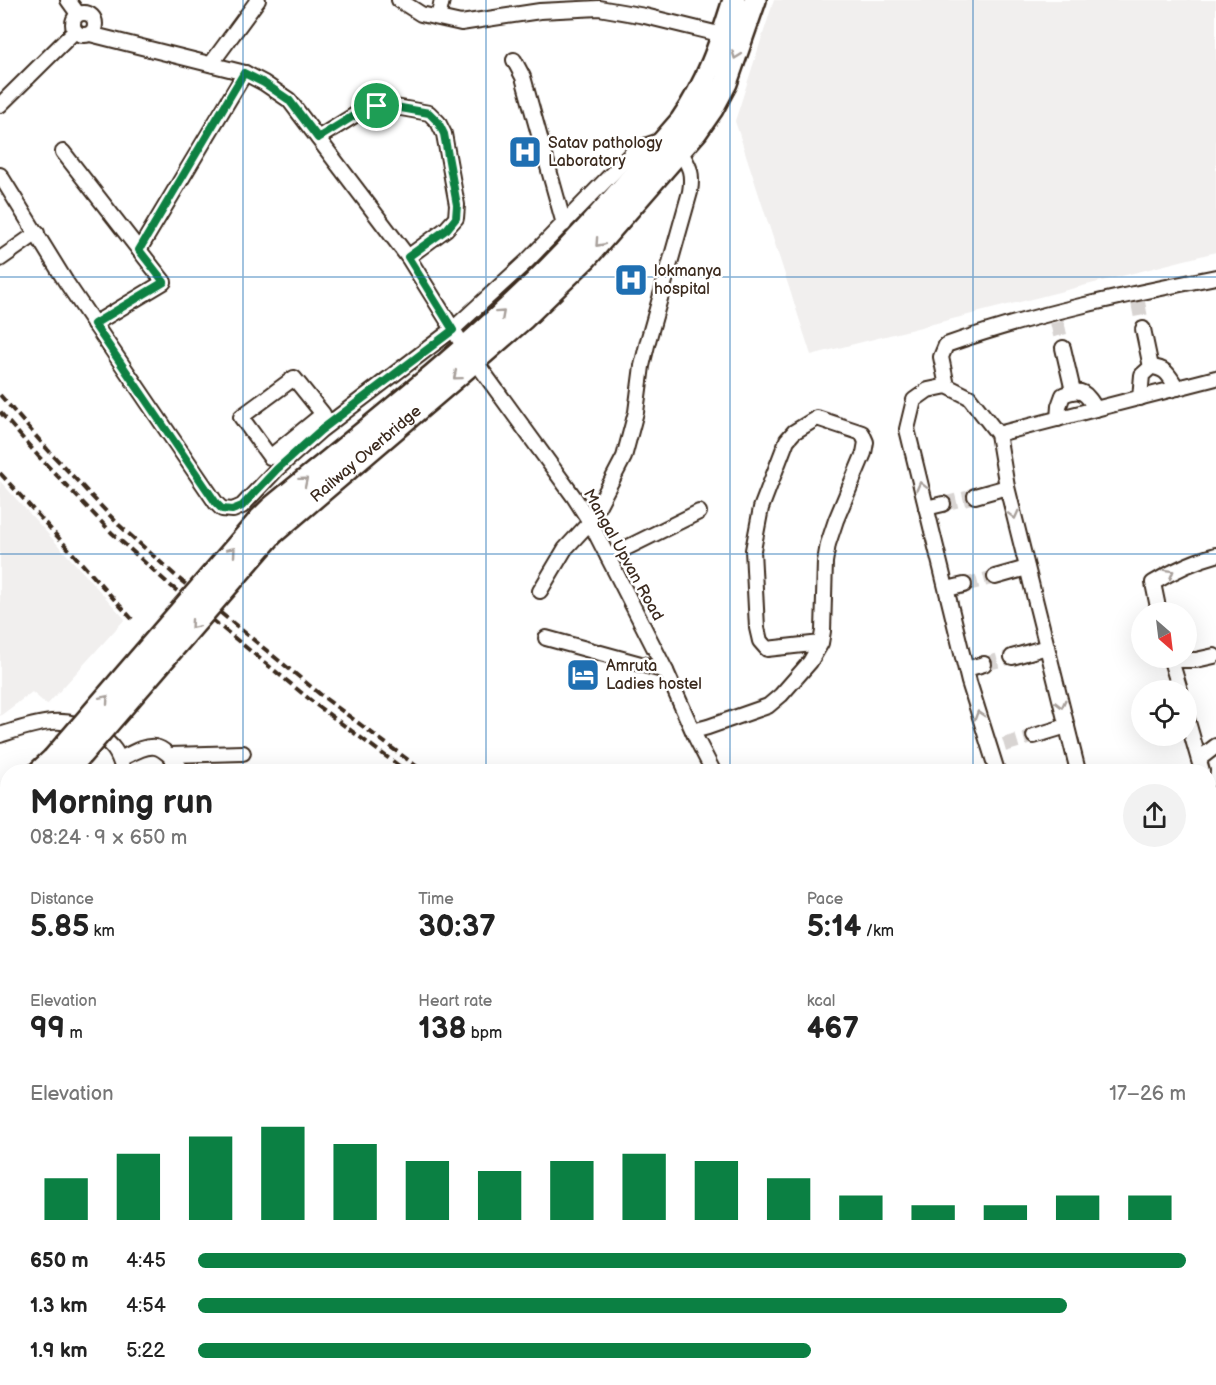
<!DOCTYPE html>
<html lang="en">
<head>
<meta charset="utf-8">
<style>
	body { margin:0; font-family:"Balsamiq Sans",sans-serif; background:#f2f2f2; color:#222; height:100vh; display:flex; flex-direction:column; font-size:22px; white-space:nowrap }
	* { box-sizing:border-box; margin:0 }
	p { font-size:20px; color:#767676 }
	.icon { flex:none; width:33px; height:33px; fill:none; stroke:currentColor; stroke-width:2; stroke-linecap:round; stroke-linejoin:round }
	.map { position:relative; flex:1; overflow:hidden }
	.panel { position:absolute; left:0px; top:764px; width:1216px; height:622px; display:flex; flex-direction:column; background:#fff; border-radius:24px 24px 0 0; box-shadow:0 6px 24px #0002 }
	.panel>* { flex:none }
	.needle { width:39px; rotate:152deg }
	.fabs { position:absolute; left:1131px; top:602px; display:grid; gap:12px }
	.fabs a { display:grid; place-items:center; width:66px; height:66px; border-radius:50%; background:#fff; box-shadow:0 6px 24px #0002; font-size:30px }
	.pin { position:absolute; display:grid; place-items:center; width:51px; height:51px; color:#fff; margin:-26px; border:3px solid #fff; border-radius:50%; box-shadow:0 2px 6px #0007 }
	.round { display:grid; place-items:center; flex:none; width:63px; height:63px; border-radius:32px; background:#f2f2f2 }
	.headline { display:flex; align-items:center; justify-content:space-between; height:102px; padding:0 30px }
	h1 { font-size:33px; font-weight:800; line-height:45px }
	.stats { display:grid; grid-template-columns:repeat(3,1fr); gap:9px; height:102px; padding:6px 30px }
	.stats div { display:grid; align-content:center }
	.stats b { font-size:30px; font-weight:800 }
	.stats small { font-size:16px; font-weight:400 }
	.stats p { font-size:16px }
	.chart { height:168px; padding:12px 30px }
	.chart p { display:flex; justify-content:space-between }
	.chart svg { width:100%; height:108px; margin-top:6px; stroke:#0b8043; stroke-width:6 }
	ul { padding:0 30px; list-style:none; font-size:20px }
	li { display:grid; grid-template-columns:96px 72px 1fr; align-items:center; height:45px }
	li i { height:15px; border-radius:8px; background:#0b8043 }
	.map>svg:first-child { display:block }
	.built { fill:#f1efee }
	.green { fill:#e2e0de; stroke:#8e857e; stroke-width:1.5 }
	.lines { fill:none; stroke-linecap:round; stroke-linejoin:round }
	.minor-tunnel { stroke:#d8d4d2; stroke-width:14; stroke-dasharray:14 7; stroke-linecap:butt }
	.minor-casing { stroke:#3b2a1e; stroke-width:18 }
	.secondary-casing { stroke:#3b2a1e; stroke-width:22 }
	.primary-casing { stroke:#3b2a1e; stroke-width:26 }
	.trunk-casing { stroke:#3b2a1e; stroke-width:26 }
	.minor { stroke:#fff; stroke-width:14 }
	.secondary { stroke:#fff; stroke-width:18 }
	.primary { stroke:#fff; stroke-width:21 }
	.trunk { stroke:#fff; stroke-width:21 }
	.rail { stroke:#3b2a1e; stroke-width:4; stroke-dasharray:9 4.5; stroke-linecap:butt }
	.primary-bridge-casing { stroke:#3b2a1e; stroke-width:26; stroke-linecap:butt }
	.primary-bridge { stroke:#fff; stroke-width:21 }
	.oneway { stroke:#a79f9a }
	.route-casing { stroke:#fff; stroke-width:12 }
	.route { stroke:#0b8043; stroke-width:8 }
	.grid { fill:none; stroke:#1f6fb2; stroke-width:1.5; stroke-opacity:0.55 }
	.labels { text-anchor:middle; dominant-baseline:central; stroke-width:5; stroke-linejoin:round; paint-order:stroke }
	.poi-label { font-size:16px; fill:#3b2a1e; stroke:#fff; text-anchor:start }
	.street-label { font-size:16px; fill:#3b2a1e; stroke:#fff }
</style>
</head>
<body>
<div class="map">
<svg width="1216" height="1385" viewBox="0 0 1216 1385">
	<rect width="100%" height="100%" fill="#fff"/>
	<filter id="ink" filterUnits="userSpaceOnUse"><feTurbulence type="fractalNoise" baseFrequency=".0167" numOctaves="2"/><feDisplacementMap in="SourceGraphic" scale="12" xChannelSelector="R" yChannelSelector="G"/><feConvolveMatrix kernelMatrix="1 2 1 2 8 2 1 2 1" color-interpolation-filters="sRGB"/></filter>
	<g filter="url(#ink)">
		<g class="built">
			<path d="M774 0H1216V252L811 355 735 121Z"/>
			<path d="M0 481 125 619 47 705 32 692 0 716Z"/>
		</g>
		<path class="green" d="M1216 914V1091L1209 1090V916Z"/>
		<g class="lines">
			<g class="minor-tunnel">
				<path d="M1138 302 1143 329"/>
				<path d="M1057 322 1063 348"/>
				<path d="M943 504 975 496"/>
				<path d="M964 585 995 577"/>
				<path d="M984 664 1012 657"/>
				<path d="M1004 745 1034 736"/>
			</g>
			<g class="minor-casing">
				<g id="minor">
					<path d="M68 0 78 14"/>
					<path d="M399 0 421 14 461 23 540 11 599 8 645 16 723 35"/>
					<circle cx="84" cy="24" r="11"/>
					<path d="M439 14 442 0"/>
					<path d="M90 34 245 73 264 83 289 100 408 257 459 339"/>
					<path d="M514 60 523 77 564 224"/>
					<path d="M211 64 258 0"/>
					<path d="M0 105 75 31"/>
					<path d="M318 138 363 110 377 106H390L429 113 438 122 444 134 457 205 456 218 446 229 408 257"/>
					<path d="M63 152 164 282 94 324"/>
					<path d="M0 175 66 282 216 503 222 509 233 510 242 506 277 469 321 430 452 330 527 261 636 149 662 140"/>
					<path d="M139 250 245 73"/>
					<path d="M0 259 37 233"/>
					<path d="M1143 329 1151 367"/>
					<path d="M1063 348 1073 391"/>
					<path d="M481 369 574 497 590 522 666 671 696 738 713 771"/>
					<path d="M294 378 323 414 270 457 241 417Z"/>
					<path d="M947 386 941 357 946 345C1034 314 1125 295 1216 277"/>
					<path d="M1140 398 1142 375 1151 367C1167 368 1169 376 1177 388"/>
					<path d="M1058 419 1059 406 1063 395C1082 387 1086 393 1096 409"/>
					<path d="M998 434 1216 378"/>
					<path d="M975 496 1007 487"/>
					<path d="M926 508 943 504"/>
					<path d="M608 557 699 512"/>
					<path d="M995 577 1027 568"/>
					<path d="M947 589 964 585"/>
					<path d="M540 591 565 549 590 522 624 457 636 412 642 366 648 341 690 192C693 173 690 167 680 151"/>
					<path d="M1159 612 1153 583C1173 571 1193 561 1216 555"/>
					<path d="M546 638 666 671"/>
					<path d="M1012 657 1047 647"/>
					<path d="M1170 657 1180 690"/>
					<path d="M1171 660H1196L1214 656"/>
					<path d="M966 669 984 664"/>
					<path d="M1186 715 1202 771"/>
					<path d="M693 731 708 727 768 706 781 695 810 662 821 643 823 631 825 562 828 544 836 520 864 453 866 442 862 433 817 418 794 432 787 440 761 508 753 550 757 628 760 641 767 649 821 643"/>
					<path d="M0 735C34 724 65 712 97 734 113 745 119 753 123 771"/>
					<path d="M1034 736 1067 726"/>
					<path d="M170 755 243 753"/>
					<path d="M120 759C155 741 158 741 183 771"/>
					<path d="M1199 759 1216 746"/>
					<path d="M997 771 969 682 907 429 914 400 928 390 947 386 969 397 998 434 1007 487 1078 771"/>
					<path d="M1209 794 1216 818"/>
					<path d="M1209 895 1216 893"/>
					<path d="M1209 1348 1216 1347"/>
					<path d="M0 1366 8 1369"/>
					<path d="M27 1378 41 1385"/>
					<path d="M874 1378 875 1385"/>
					<path d="M1041 1385 1072 1378"/>
				</g>
			</g>
			<g class="secondary-casing">
				<g id="secondary">
					<path d="M207 1385 210 1378"/>
					<path d="M1210 1385 1216 1378"/>
				</g>
			</g>
			<g class="primary-casing">
				<g id="primary">
					<path d="M260 519 271 508C351 442 435 377 511 305 573 248 626 184 681 121 708 82 720 45 734 0"/>
					<path id="s1" d="M273 533 470 365 524 318 586 258 696 132 712 109 726 83 755 0"/>
					<path d="M40 771 53 759"/>
					<path d="M0 809 8 802"/>
					<path d="M0 842 8 834"/>
					<path d="M0 1059 8 1062"/>
					<path d="M0 1129 8 1133"/>
					<path d="M559 1378 575 1385"/>
					<path d="M758 1378 774 1385"/>
				</g>
			</g>
			<g class="trunk-casing">
				<g id="trunk">
					<path d="M0 1090 8 1093"/>
					<path d="M0 1111 8 1114"/>
					<path d="M630 1378 645 1385"/>
					<path d="M682 1378 698 1385"/>
				</g>
			</g>
			<use href="#minor" class="minor"/>
			<use href="#secondary" class="secondary"/>
			<use href="#primary" class="primary"/>
			<use href="#trunk" class="trunk"/>
			<g class="rail">
				<path d="M0 395 48 450 119 525 178 578 326 699 423 771"/>
				<path d="M0 412 39 457 112 533 171 586 319 707 406 771"/>
				<path d="M0 473 132 619"/>
				<path d="M1209 1158 1216 1160"/>
				<path d="M1209 1169 1216 1171"/>
			</g>
			<g class="primary-bridge-casing">
				<g id="primary-bridge">
					<path d="M53 759 260 519"/>
					<path d="M67 771 273 533"/>
				</g>
			</g>
			<use href="#primary-bridge" class="primary-bridge"/>
		</g>
		<defs><path id="oneway-chevron" d="M-2-3.5L2.5 0L-2 3.5" fill="none" stroke-width="1.6" stroke-linecap="round" stroke-linejoin="round" transform="scale(1.5)"/></defs>
		<g class="oneway">
			<use href="#oneway-chevron" transform="translate(736 55) rotate(110)"/>
			<use href="#oneway-chevron" transform="translate(599 243) rotate(132)"/>
			<use href="#oneway-chevron" transform="translate(501 314) rotate(-42)"/>
			<use href="#oneway-chevron" transform="translate(457 376) rotate(140)"/>
			<use href="#oneway-chevron" transform="translate(304 481) rotate(-40)"/>
			<use href="#oneway-chevron" transform="translate(921 486) rotate(-104)"/>
			<use href="#oneway-chevron" transform="translate(1014 515) rotate(76)"/>
			<use href="#oneway-chevron" transform="translate(232 551) rotate(-49)"/>
			<use href="#oneway-chevron" transform="translate(1170 573) rotate(-30)"/>
			<use href="#oneway-chevron" transform="translate(194 625) rotate(131)"/>
			<use href="#oneway-chevron" transform="translate(105 699) rotate(-49)"/>
			<use href="#oneway-chevron" transform="translate(1061 704) rotate(76)"/>
			<use href="#oneway-chevron" transform="translate(979 715) rotate(-107)"/>
		</g>
	</g>
	<g class="lines" filter="url(#ink)">
		<g class="route-casing">
			<path id="route" d="M244 73 264 83 289 100 318 138 363 110 377 106H390L429 113 438 122 444 134 457 205 456 218 447 229 408 257 453 330 321 430 277 469 242 506 232 510 222 509 216 503 94 324 164 282 139 250Z"/>
		</g>
		<use href="#route" class="route"/>
	</g>
	<path class="grid" d="M243 0V771M486 0V771M730 0V771M973 0V771M0 277H1216M0 554H1216M0 831H8M1209 831H1216M0 1108H8M1209 1108H1216M243 1378V1385M486 1378V1385M730 1378V1385M973 1378V1385"/>
	<defs>
		<g id="hospital-square" transform="scale(1.725)"><rect x="-9" y="-9" width="18" height="18" rx="4" fill="#1f6fb2" stroke="#fff"/><path d="M-5-5h3v3.5h4V-5h3V5h-3V1.5h-4V5h-3Z" fill="#fff"/></g>
		<g id="hotel-square" transform="scale(1.725)"><rect x="-9" y="-9" width="18" height="18" rx="4" fill="#1f6fb2" stroke="#fff"/><path d="M-6-4.5h1.5V1H6V5H4.5V3h-9V5H-6ZM-4 0a1.8 1.8 0 1 1 3.6 0ZM.5 0V-2.5h3Q6-2.5 6 0Z" fill="#fff"/></g>
	</defs>
	<g fill-rule="evenodd">
		<use href="#hospital-square" x="525" y="152"/>
		<use href="#hospital-square" x="631" y="280"/>
		<use href="#hotel-square" x="583" y="675"/>
	</g>
	<g class="labels">
		<g class="poi-label">
			<text x="548" y="143">Satav pathology<tspan x="548" dy="18">Laboratory</tspan></text>
			<text x="654" y="271">lokmanya<tspan x="654" dy="18">hospital</tspan></text>
			<text x="606" y="666">Amruta<tspan x="606" dy="18">Ladies hostel</tspan></text>
		</g>
		<g class="street-label">
			<text stroke="none"><textPath href="#s1" startOffset="122">Railway Overbridge</textPath></text>
			<text transform="translate(623 555) rotate(61)">Mangal Upvan Road</text>
		</g>
	</g>
</svg>
<div class="fabs">
<a><svg class="needle" viewBox="-14 -14 28 28"><path d="M0-13l5 13h-10z" fill="#e53935"/><path d="M0 13l5-13h-10z" fill="#767676"/></svg></a>
<a><svg class="icon" aria-label="locate" viewBox="0 0 24 24"><circle cx="12" cy="12" r="6"/><path d="M12 2v4M12 18v4M2 12h4M18 12h4"/></svg></a>
</div>
<div class="pin" style="left:377px;top:106px;background:#1e9e55"><svg class="icon" aria-label="arrive" viewBox="0 0 24 24"><path d="M6 21V4h12l-3 4 3 4H6"/></svg></div>
<section class="panel">
<div class="headline"><div><h1>Morning run</h1><p>08:24 · 9 × 650 m</p></div><a class="round"><svg class="icon" aria-label="share" viewBox="0 0 24 24"><path d="M12 15V3M7 8l5-5 5 5M5 13v7h14v-7"/></svg></a></div>
<div class="stats">
<div><p>Distance</p><b>5.85<small> km</small></b></div>
<div><p>Time</p><b>30:37</b></div>
<div><p>Pace</p><b>5:14<small> /km</small></b></div>
</div>
<div class="stats">
<div><p>Elevation</p><b>99<small> m</small></b></div>
<div><p>Heart rate</p><b>138<small> bpm</small></b></div>
<div><p>kcal</p><b>467</b></div>
</div>
<div class="chart"><p><span>Elevation</span>17–26 m</p>
<svg viewBox="0 0 160 44" preserveAspectRatio="none"><path d="M5 44V27M15 44V17M25 44V10M35 44V6M45 44V13M55 44V20M65 44V24M75 44V20M85 44V17M95 44V20M105 44V27M115 44V34M125 44V38M135 44V38M145 44V34M155 44V34"/></svg>
</div>
<ul>
<li><b>650 m</b>4:45<i style="width:100%"></i></li>
<li><b>1.3 km</b>4:54<i style="width:88%"></i></li>
<li><b>1.9 km</b>5:22<i style="width:62%"></i></li>
</ul>
</section>
</div>
</body>
</html>
